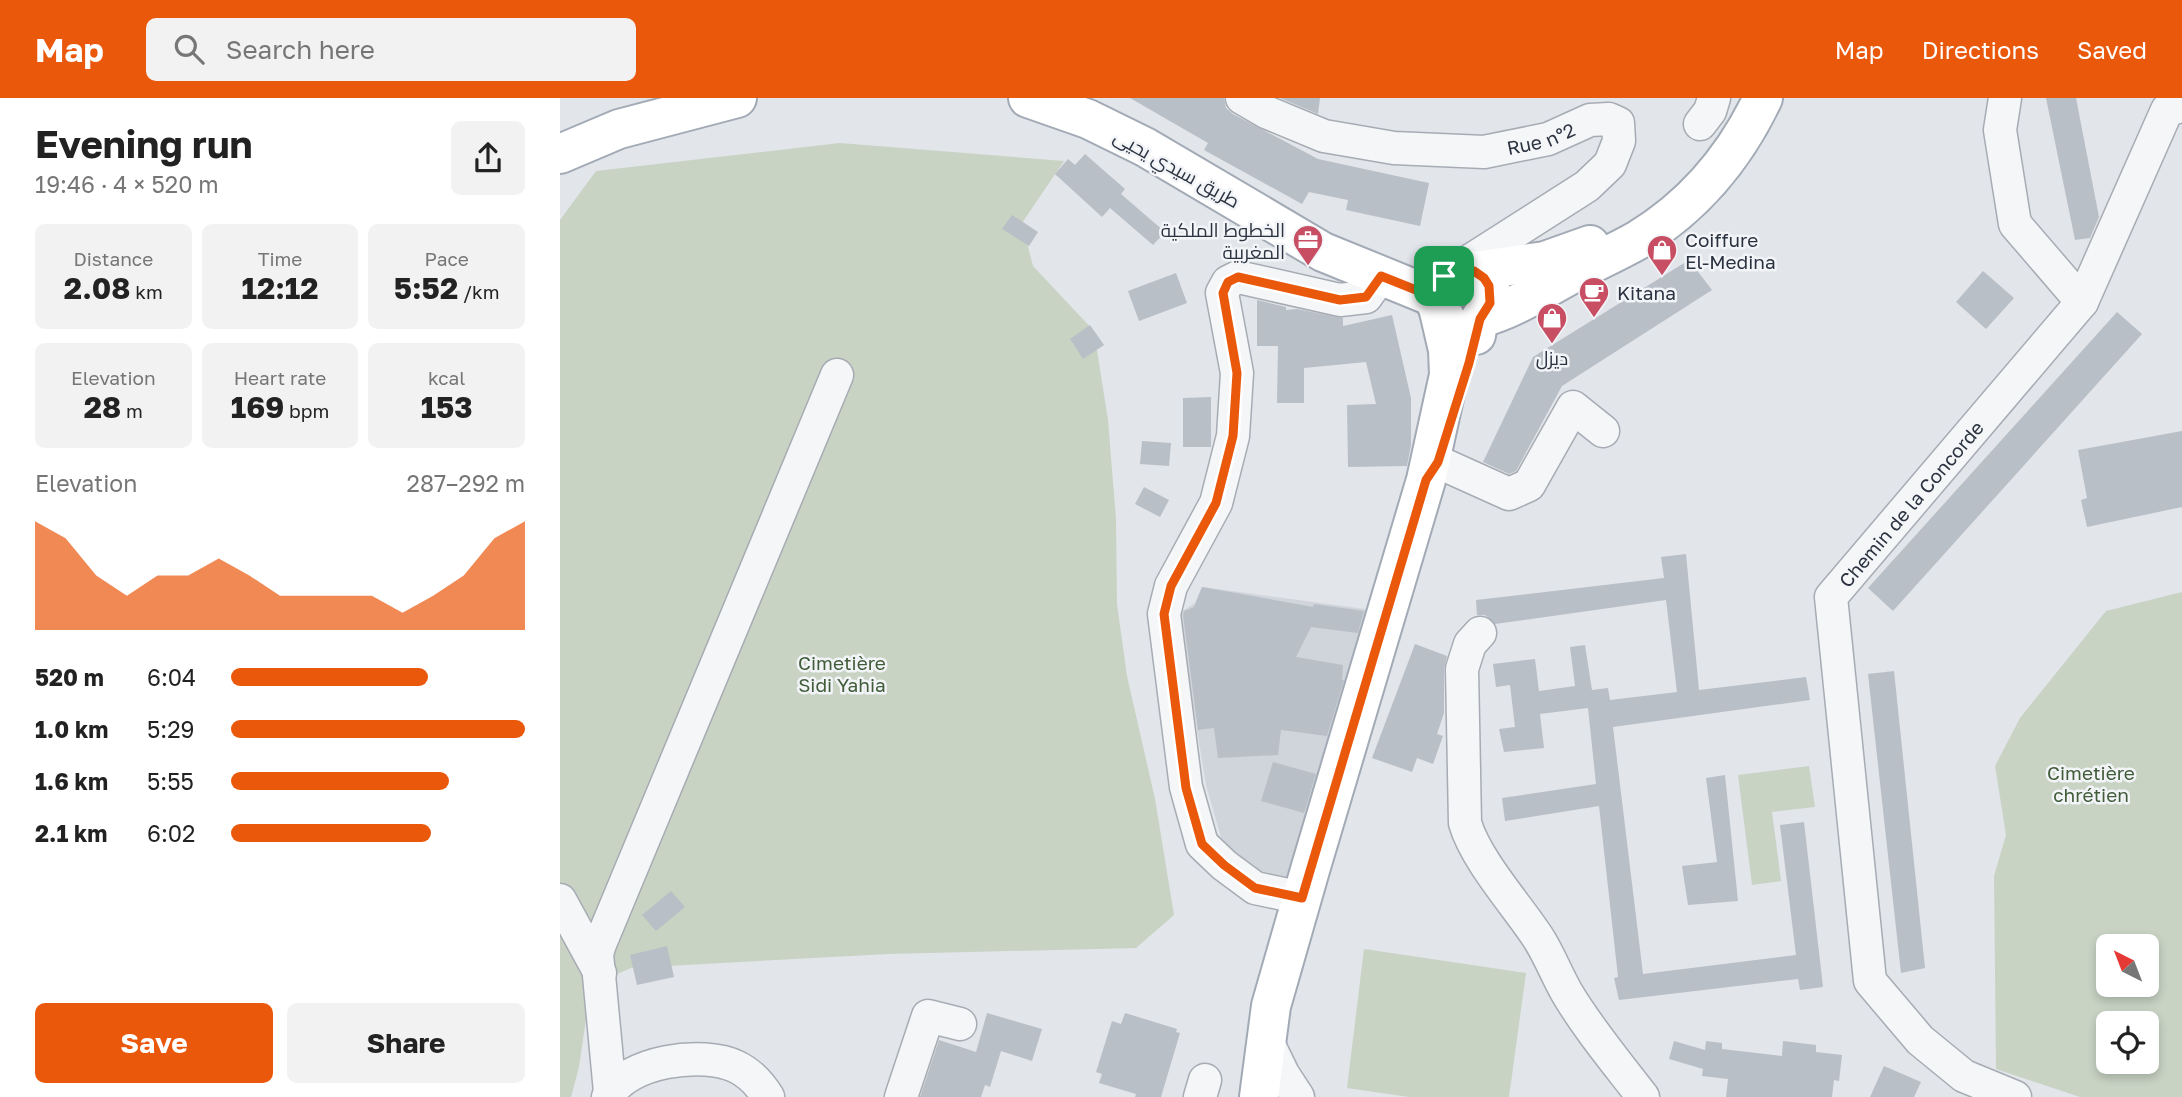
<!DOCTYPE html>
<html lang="en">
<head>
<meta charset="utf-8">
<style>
	body { margin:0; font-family:"Golos Text",Cairo,sans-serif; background:#f2f2f2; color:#222; height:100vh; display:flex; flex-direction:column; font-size:26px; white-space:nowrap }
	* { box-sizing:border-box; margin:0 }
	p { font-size:23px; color:#767676 }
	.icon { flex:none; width:38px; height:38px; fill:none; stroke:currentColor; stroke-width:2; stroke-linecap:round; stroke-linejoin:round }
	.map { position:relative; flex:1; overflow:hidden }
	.panel { display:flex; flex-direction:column; background:#fff; width:560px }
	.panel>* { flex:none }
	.needle { width:46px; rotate:318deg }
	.fabs { position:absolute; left:1536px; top:836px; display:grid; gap:14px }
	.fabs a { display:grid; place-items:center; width:63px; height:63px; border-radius:10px; background:#fff; box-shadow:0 4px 10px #0003; font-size:35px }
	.pin { position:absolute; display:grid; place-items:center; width:60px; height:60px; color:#fff; margin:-30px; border-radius:14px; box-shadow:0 4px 10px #0006 }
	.round { display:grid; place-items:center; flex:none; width:74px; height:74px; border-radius:10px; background:#f2f2f2 }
	.summary { display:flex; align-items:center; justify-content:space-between; height:119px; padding:0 35px }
	h1 { font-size:38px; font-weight:700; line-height:52px }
	.stats { display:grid; grid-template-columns:repeat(3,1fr); gap:10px; height:119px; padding:7px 35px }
	.stats div { display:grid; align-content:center; border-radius:10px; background:#f2f2f2; text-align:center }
	.stats b { font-size:30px; font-weight:700 }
	.stats small { font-size:19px; font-weight:400 }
	.stats p { font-size:19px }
	.chart { height:196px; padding:14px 35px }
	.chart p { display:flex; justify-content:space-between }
	.chart svg { width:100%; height:126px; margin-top:7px; fill:#ea580c; opacity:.7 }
	.cta { display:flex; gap:14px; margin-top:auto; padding:14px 35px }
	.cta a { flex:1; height:80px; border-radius:10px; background:#ea580c; color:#fff; font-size:28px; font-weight:700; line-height:80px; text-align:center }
	.cta a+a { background:#f2f2f2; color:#222 }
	ul { padding:0 35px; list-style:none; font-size:23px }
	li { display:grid; grid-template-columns:112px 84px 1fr; align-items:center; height:52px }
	li i { height:18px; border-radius:9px; background:#ea580c }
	header { display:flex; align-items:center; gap:42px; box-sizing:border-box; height:98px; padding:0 35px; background:#ea580c; color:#fff }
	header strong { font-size:33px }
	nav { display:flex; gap:38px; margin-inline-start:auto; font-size:24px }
	.search { width:490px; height:63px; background:#f2f2f2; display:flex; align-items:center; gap:18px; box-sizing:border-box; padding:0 24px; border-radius:10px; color:#767676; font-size:26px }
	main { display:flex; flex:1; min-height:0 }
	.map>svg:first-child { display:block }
	.built { fill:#d0d4db }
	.green { fill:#c8d3c4; fill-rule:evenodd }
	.building { fill:#b9bfc6 }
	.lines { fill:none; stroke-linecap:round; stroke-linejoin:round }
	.minor-casing { stroke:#a7acb4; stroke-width:35 }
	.major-casing { stroke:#a2aab5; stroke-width:42 }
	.minor { stroke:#f5f6f8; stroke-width:32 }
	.major { stroke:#fff; stroke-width:38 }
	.route-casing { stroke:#fff; stroke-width:14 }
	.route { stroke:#ea580c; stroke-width:9 }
	.labels { text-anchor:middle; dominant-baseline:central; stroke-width:5; stroke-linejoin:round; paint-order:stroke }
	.street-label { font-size:19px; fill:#2b3341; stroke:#f2f4f7 }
	.poi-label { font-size:19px; fill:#2b3341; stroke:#f2f4f7; text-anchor:start }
	.park-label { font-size:19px; fill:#405c39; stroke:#f2f4f7 }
</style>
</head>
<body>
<header>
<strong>Map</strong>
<div class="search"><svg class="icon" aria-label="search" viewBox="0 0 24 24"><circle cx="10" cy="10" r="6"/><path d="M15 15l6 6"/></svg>Search here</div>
<nav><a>Map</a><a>Directions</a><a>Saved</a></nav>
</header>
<main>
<section class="panel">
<div class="summary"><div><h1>Evening run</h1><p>19:46 · 4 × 520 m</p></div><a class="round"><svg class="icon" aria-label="share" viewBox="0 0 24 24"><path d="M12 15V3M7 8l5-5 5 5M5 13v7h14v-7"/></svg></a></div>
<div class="stats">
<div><p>Distance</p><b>2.08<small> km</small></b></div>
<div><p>Time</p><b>12:12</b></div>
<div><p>Pace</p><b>5:52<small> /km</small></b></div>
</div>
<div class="stats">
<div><p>Elevation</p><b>28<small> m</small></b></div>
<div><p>Heart rate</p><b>169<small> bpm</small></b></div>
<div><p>kcal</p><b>153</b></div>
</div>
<div class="chart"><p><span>Elevation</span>287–292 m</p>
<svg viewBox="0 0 160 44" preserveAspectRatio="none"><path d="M0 44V6L10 12L20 25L30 32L40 25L50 25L60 19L70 25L80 32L90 32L100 32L110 32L120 38L130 32L140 25L150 12L160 6V44z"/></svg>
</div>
<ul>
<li><b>520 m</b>6:04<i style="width:67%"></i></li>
<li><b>1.0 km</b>5:29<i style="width:100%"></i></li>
<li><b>1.6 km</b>5:55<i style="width:74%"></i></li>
<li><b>2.1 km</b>6:02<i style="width:68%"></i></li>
</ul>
<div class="cta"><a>Save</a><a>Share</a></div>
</section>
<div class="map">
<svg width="1622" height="999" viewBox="0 0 1622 999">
	<rect width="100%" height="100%" fill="#e2e5ea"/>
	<path class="built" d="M642 489 820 513 737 784 709 783 664 750 646 687 618 516 635 505Z"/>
	<g class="green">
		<path d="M280 45 504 63 462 125 473 168 534 233 548 322 556 421 557 506 567 578 595 701 614 817 576 850 328 856 71 870 31 887 19 969 11 999H0V122L36 73Z"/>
		<path d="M1622 494V999H1520L1436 971 1434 778 1446 737 1435 668 1460 620 1546 513ZM1549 849H1587V887H1549ZM1549 926H1587V964H1549Z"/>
		<path d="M1249 668 1255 709 1212 714 1221 783 1192 787 1178 677Z"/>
		<path d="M804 851 966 875 949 999H849L787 990Z"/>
	</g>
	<g class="building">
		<path d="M570 0H664L666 10 673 16 758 61 869 85 860 128 786 112 788 102 749 94 742 106 644 52 648 45Z"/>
		<path d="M720 0H760L758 16Z"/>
		<path d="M1486 0H1516L1539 119 1530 140 1515 142Z"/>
		<path d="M525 56 565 91 561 96 605 134 593 147 550 110 542 119 495 76 508 61 515 67Z"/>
		<path d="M452 117 478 134 469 148 442 131Z"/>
		<path d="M1129 162 1152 192 1002 288 956 373 949 376 923 364 973 259Z"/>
		<path d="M1423 173 1454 200 1426 231 1396 204Z"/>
		<path d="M616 175 627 205 579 223 568 193Z"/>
		<path d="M697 202 726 209V212L737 211 783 220V228L832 217 851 300V347L847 368 788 369 787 307 816 306 806 264 744 270V305H717L718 248H697Z"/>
		<path d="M1557 214 1582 236 1333 513 1308 490Z"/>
		<path d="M530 227 544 247 523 261 510 241Z"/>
		<path d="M651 299V349H623V300Z"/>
		<path d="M1622 333V409L1527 429 1521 402 1527 400 1518 352Z"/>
		<path d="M582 343 611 345 609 368 580 366Z"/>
		<path d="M584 389 609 402 600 419 575 406Z"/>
		<path d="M1126 456 1139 592 1246 579 1250 602 1053 629 1083 876 1236 857 1220 727 1244 724 1263 889 1240 892 1238 881 1059 902 1054 880 1058 879 1039 708 945 723 942 700 1036 686 1028 610 980 616 984 650 944 654 939 631 955 629 950 587 936 589 933 566 975 561 979 593 1015 588 1010 549 1025 547 1032 592 1048 590 1050 602 1117 594 1106 502 935 526 925 517H917L916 502 1104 480 1101 459Z"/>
		<path d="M642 489 753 509 754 506 804 513 798 535 751 529 736 559 783 567 782 582H784L767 638 721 632 718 657 658 660 654 630 638 632 623 517 624 513 634 509Z"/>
		<path d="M855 546 887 558 884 571V615L877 636 883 638 873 666 857 660 852 674 812 660Z"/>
		<path d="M1334 573 1365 870 1341 875 1308 576Z"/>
		<path d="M713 664 756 676 744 715 701 703Z"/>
		<path d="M1165 677 1178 803 1128 807 1122 768 1157 764 1146 680Z"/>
		<path d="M111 793 125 809 96 833 82 817Z"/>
		<path d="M107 848 114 879 77 887 70 857Z"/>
		<path d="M427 915 482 931 472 963 441 953 430 989 425 987 421 999H360L379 942 416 954Z"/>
		<path d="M565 915 617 931 616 934 620 935 601 999H575L576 996 539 985 542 976 536 974 552 923 561 926Z"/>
		<path d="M1114 943 1145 952 1146 943 1162 945V951L1222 958 1223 943 1256 947V954L1282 957 1279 983 1274 982 1272 999H1166L1168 981 1142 978 1143 971 1109 961Z"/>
		<path d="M1324 968 1361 984 1354 999H1310Z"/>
	</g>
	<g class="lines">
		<g class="minor-casing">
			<g id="minor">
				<path id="s1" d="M682 0 706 14 764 38 834 50 924 54 988 41 1030 22 1049 21 1058 25 1059 43 1050 66 1027 88 897 171"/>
				<path d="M1445 0 1440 32 1455 126 1522 204"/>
				<path d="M1140 26 1150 13 1154 0"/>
				<path d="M878 364 949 396 969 387 1013 309 1043 333"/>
				<path d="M920 535 910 546 902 571 905 725C916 762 955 805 977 838 989 856 996 876 1007 895 1029 932 1057 965 1083 999"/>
				<path d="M742 800 695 790 664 767 642 746 626 689 604 516 611 488 656 405 673 338 677 275 662 195 668 184 678 179 780 202 806 199 821 178"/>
				<path d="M0 802 40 875"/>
				<path d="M707 943 723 976 738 999"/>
				<path d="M50 994 37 856 40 846 277 277"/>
				<path d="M48 999C65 963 144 952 177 969 191 976 200 986 208 999"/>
				<path d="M341 999 368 918 400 926"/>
				<path d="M640 999 645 982"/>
				<path id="s2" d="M1455 999 1404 978 1360 942 1310 883 1271 499 1522 204 1607 12 1622 8"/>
			</g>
		</g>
		<g class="major-casing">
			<g id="major">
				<path d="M468 0 528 21 585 49 763 154 876 200"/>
				<path d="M0 56 59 31 177 0"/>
				<path d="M914 173 985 163 1030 147"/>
				<path d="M885 219C847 178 929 148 931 197 932 209 924 213 920 221 917 226 917 232 916 237"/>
				<path d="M921 220C954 211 982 192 1012 176 1034 164 1057 154 1078 142 1134 108 1175 59 1203 0"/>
				<path d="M699 999 711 908 750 772 866 382 889 277 888 252 878 209"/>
			</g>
		</g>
		<use href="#minor" class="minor"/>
		<use href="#major" class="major"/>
	</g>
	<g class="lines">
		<g class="route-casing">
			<path id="route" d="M897 171 914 173 924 180 929 188 930 205 920 221 909 265 878 364 866 382 742 800 695 790 664 767 642 746 626 690 604 516 611 488 656 405 673 338 677 275 663 195 668 184 678 179 780 202 806 199 821 178 876 200C879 185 883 178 897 171Z"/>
		</g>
		<use href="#route" class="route"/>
	</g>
	<defs>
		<g id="office-pin" transform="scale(1.575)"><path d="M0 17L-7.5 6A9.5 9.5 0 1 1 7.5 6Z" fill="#c84e63" stroke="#f2f4f7"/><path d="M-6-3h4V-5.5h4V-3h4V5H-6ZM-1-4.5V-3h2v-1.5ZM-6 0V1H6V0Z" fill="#fff"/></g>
		<g id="shop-pin" transform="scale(1.575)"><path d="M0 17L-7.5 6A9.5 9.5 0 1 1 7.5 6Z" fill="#c84e63" stroke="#f2f4f7"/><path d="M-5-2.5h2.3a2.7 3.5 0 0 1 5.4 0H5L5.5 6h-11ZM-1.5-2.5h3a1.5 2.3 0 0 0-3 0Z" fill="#fff"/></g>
		<g id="cafe-pin" transform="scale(1.575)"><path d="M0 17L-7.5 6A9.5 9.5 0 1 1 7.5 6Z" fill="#c84e63" stroke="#f2f4f7"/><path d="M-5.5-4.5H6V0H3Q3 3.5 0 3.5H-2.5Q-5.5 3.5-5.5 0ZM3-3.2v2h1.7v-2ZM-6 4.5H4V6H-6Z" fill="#fff"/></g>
	</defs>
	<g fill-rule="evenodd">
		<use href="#office-pin" x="748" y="142"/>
		<use href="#shop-pin" x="1102" y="152"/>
		<use href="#cafe-pin" x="1034" y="194"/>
		<use href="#shop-pin" x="992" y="220"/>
	</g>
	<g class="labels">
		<g class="street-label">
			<text stroke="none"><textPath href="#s1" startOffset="310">Rue n°2</textPath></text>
			<text transform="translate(617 70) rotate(29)">طريق سيدي يحيى</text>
			<text stroke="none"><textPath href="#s2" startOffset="698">Chemin de la Concorde</textPath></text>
		</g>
		<g class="poi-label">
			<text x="725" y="131" text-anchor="end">الخطوط الملكية<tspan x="725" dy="22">المغربية</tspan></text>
			<text x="1125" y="141">Coiffure<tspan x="1125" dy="22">El-Medina</tspan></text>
			<text x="1057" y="194">Kitana</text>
			<text x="992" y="259" text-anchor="middle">ديزل</text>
		</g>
		<g class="park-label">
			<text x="282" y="564">Cimetière<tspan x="282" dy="22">Sidi Yahia</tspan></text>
			<text x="1531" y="674">Cimetière<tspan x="1531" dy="22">chrétien</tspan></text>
		</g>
	</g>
</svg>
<div class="fabs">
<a><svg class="needle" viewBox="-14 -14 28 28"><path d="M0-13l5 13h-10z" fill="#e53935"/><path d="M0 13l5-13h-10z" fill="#767676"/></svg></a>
<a><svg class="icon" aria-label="locate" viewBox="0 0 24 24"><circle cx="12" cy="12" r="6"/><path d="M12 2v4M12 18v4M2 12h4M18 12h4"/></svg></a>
</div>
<div class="pin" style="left:884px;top:178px;background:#1e9e55"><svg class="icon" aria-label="arrive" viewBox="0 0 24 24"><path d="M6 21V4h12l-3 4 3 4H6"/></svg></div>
</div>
</main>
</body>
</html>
